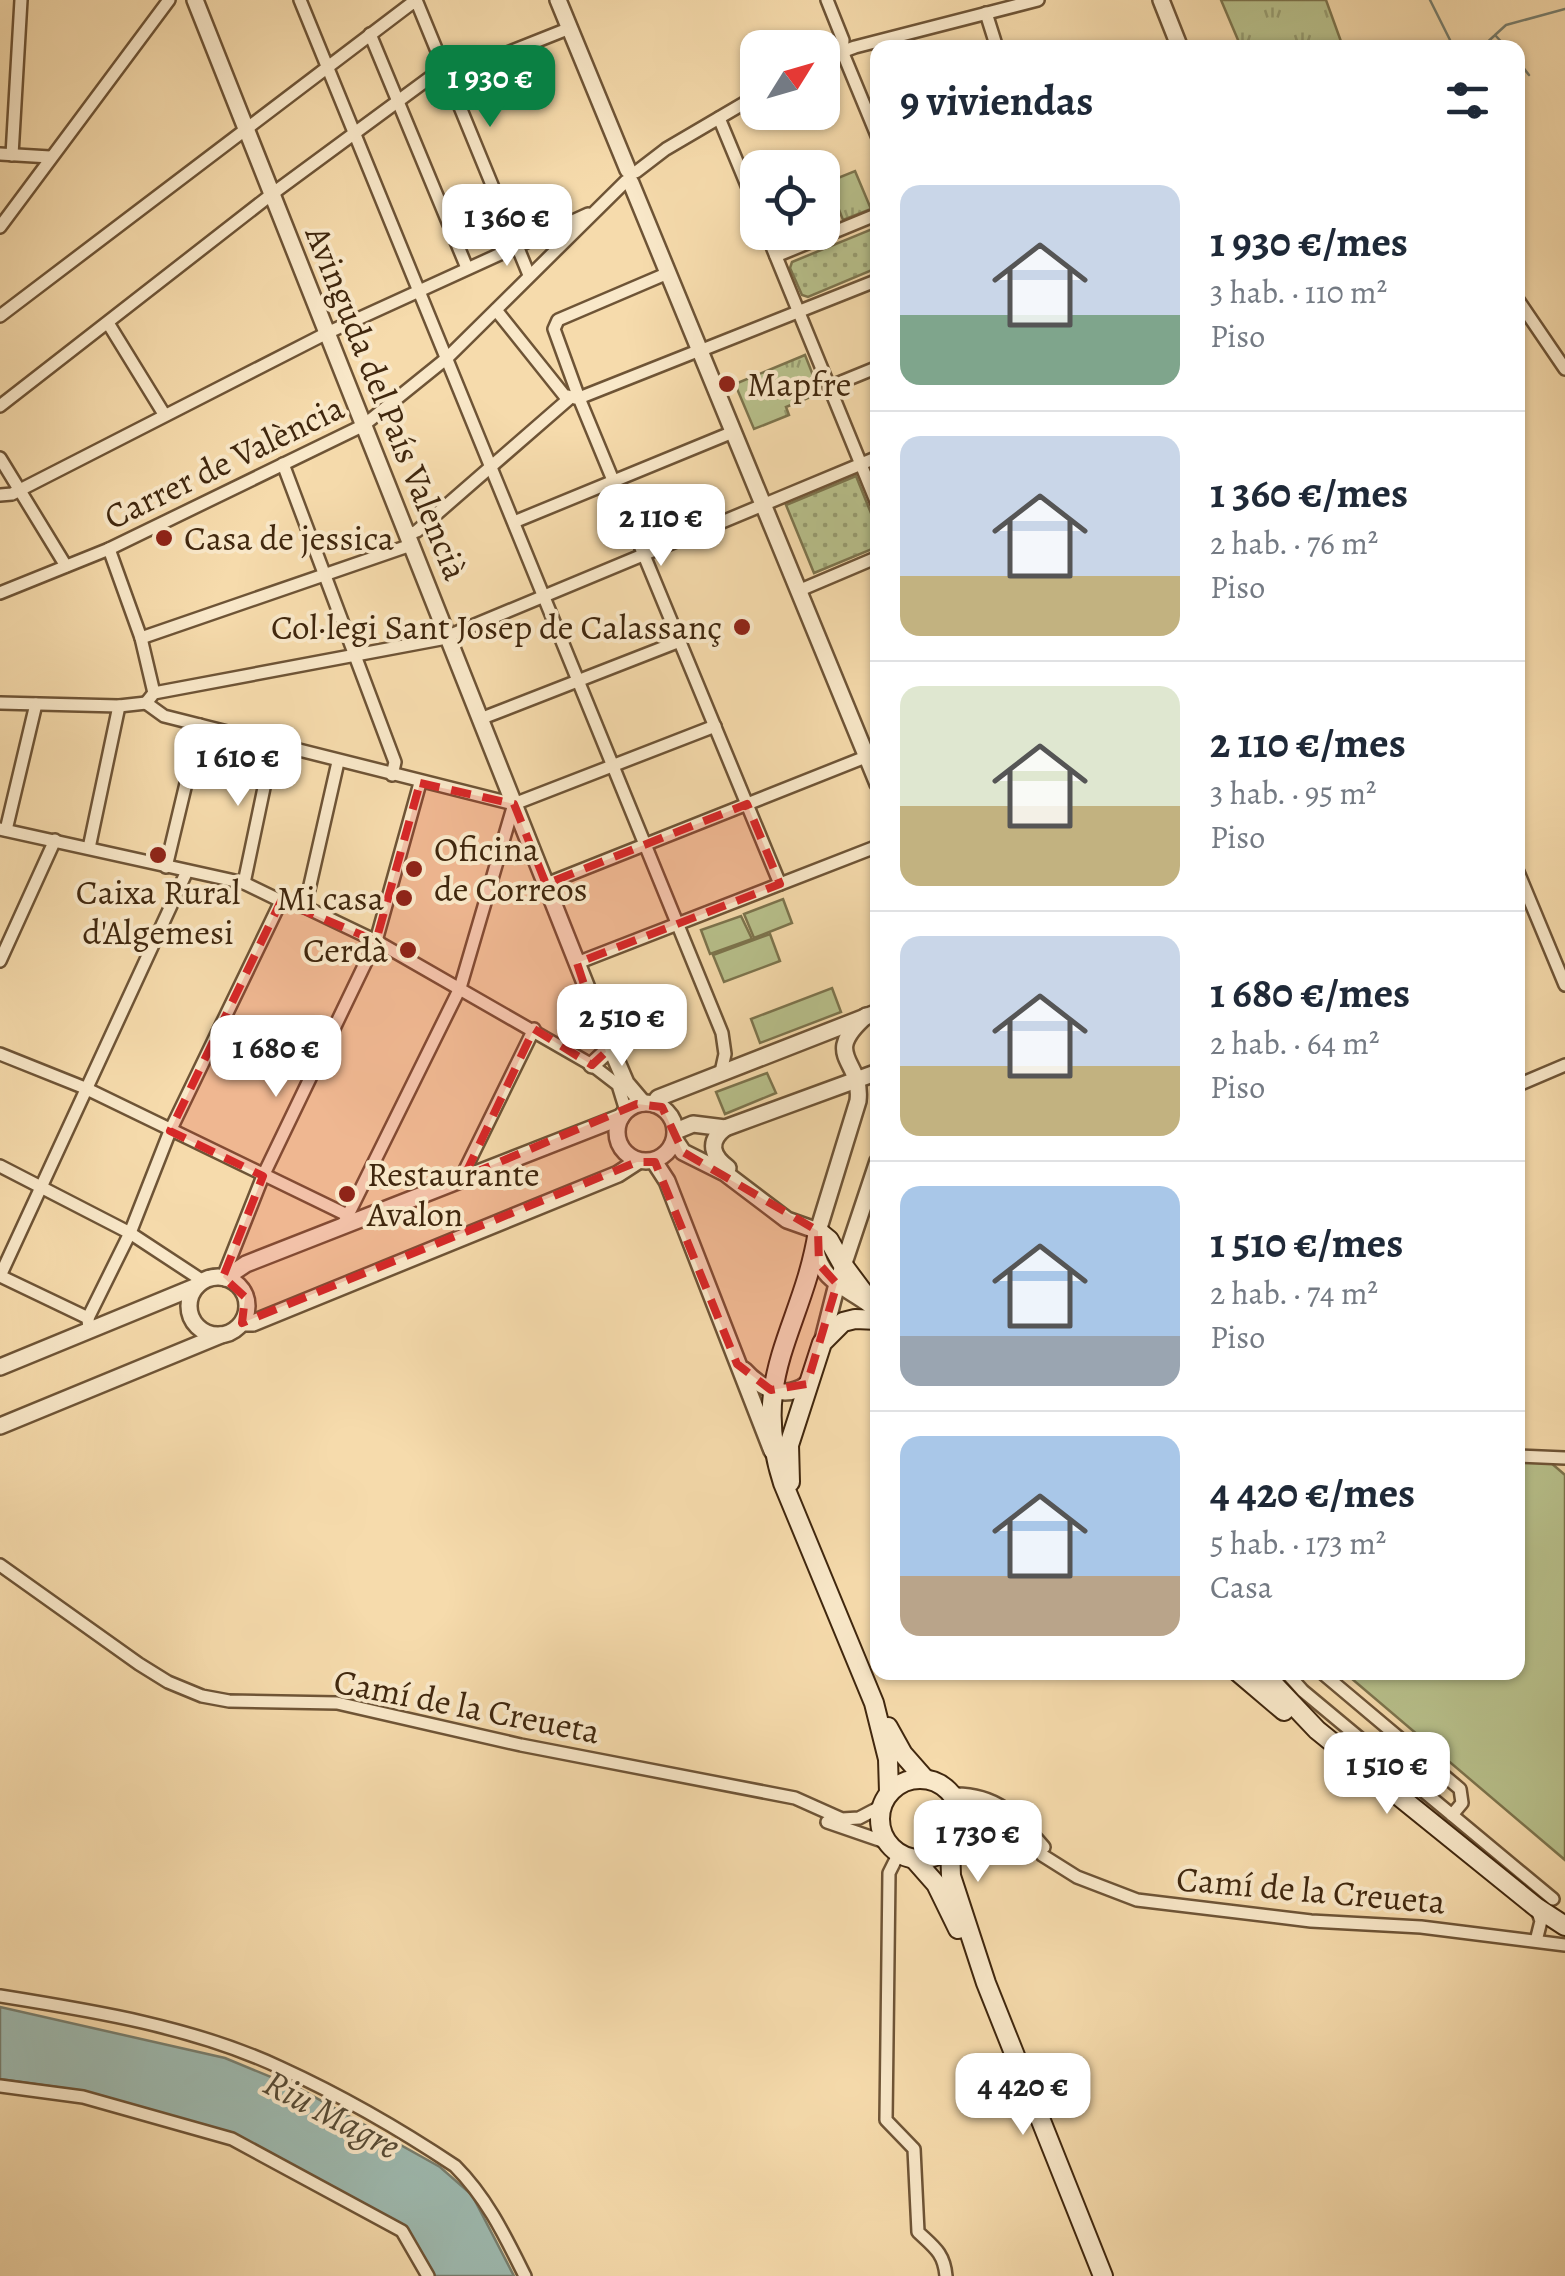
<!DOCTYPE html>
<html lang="es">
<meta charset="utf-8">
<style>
:root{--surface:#fff;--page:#f2f2f3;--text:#1f2937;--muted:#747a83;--line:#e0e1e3;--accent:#0b8043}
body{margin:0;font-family:Alegreya,serif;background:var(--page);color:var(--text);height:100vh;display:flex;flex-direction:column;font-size:38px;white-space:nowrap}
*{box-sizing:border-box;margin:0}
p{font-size:32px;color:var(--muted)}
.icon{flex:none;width:55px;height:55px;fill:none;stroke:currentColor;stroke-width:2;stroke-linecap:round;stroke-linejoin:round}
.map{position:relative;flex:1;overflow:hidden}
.sheet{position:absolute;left:870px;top:40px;width:655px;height:1640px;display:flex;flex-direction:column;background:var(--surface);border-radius:20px;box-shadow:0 2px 8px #0004}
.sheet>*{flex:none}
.needle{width:65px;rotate:53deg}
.controls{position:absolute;left:740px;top:30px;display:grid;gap:20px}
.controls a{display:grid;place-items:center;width:100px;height:100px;border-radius:20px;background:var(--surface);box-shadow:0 2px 8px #0004;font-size:50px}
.price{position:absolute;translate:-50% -85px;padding:0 22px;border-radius:20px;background:#fff;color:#222;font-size:32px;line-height:65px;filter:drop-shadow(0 2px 5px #0008)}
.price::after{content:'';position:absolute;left:50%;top:60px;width:30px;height:22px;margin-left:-15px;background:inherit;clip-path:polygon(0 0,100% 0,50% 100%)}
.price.active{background:var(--accent);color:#fff}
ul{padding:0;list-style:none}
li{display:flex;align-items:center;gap:30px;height:250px;padding:0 30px}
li+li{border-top:2px solid var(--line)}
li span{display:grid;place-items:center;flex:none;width:280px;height:200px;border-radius:20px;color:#555}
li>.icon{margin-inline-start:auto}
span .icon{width:120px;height:120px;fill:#fffc;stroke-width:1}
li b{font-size:42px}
h2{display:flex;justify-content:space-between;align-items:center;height:120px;padding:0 30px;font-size:42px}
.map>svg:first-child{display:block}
.grass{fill:url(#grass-tufts);stroke:#7c744d;stroke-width:2.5}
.park{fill:url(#park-dots);stroke:#7c744d;stroke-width:2.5}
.garden{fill:#b8c18c;stroke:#7c744d;stroke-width:2.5}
.water{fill:#9ebab0;stroke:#787f6f;stroke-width:2.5}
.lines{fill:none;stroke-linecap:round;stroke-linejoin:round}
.stream{stroke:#787f6f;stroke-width:2.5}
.minor-casing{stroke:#6e5436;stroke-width:16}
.tertiary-casing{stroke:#6e5436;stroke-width:20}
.secondary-casing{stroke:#40270e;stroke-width:22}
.minor{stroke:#f9e8c9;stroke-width:11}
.tertiary{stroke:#f9e8c9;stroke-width:15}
.secondary{stroke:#f9e8c9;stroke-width:18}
.marked{fill:#d62828;fill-opacity:0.2;stroke:#d62828;stroke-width:8;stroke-dasharray:20 12;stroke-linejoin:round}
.poi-dot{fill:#8f2418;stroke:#f9e8c9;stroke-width:4}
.labels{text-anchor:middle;stroke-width:8;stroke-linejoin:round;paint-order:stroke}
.poi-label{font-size:35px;fill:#40270e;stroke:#f9e8c9;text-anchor:start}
.street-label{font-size:35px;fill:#40270e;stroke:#f9e8c9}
.water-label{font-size:38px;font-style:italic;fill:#584c36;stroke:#f9e8c9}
</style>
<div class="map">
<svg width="1565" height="2276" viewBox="0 0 1565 2276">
<defs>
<pattern id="grass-tufts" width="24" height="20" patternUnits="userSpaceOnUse" patternTransform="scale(2.5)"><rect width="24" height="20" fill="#b8c18c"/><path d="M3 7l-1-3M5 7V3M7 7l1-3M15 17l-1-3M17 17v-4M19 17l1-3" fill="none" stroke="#979d71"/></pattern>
<pattern id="park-dots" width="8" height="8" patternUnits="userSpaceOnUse" patternTransform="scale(2.5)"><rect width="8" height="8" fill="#b8c18c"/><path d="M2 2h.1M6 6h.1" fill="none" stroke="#979d71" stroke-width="1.8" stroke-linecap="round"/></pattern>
</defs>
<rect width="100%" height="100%" fill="#f6dbac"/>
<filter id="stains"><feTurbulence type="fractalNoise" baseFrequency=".002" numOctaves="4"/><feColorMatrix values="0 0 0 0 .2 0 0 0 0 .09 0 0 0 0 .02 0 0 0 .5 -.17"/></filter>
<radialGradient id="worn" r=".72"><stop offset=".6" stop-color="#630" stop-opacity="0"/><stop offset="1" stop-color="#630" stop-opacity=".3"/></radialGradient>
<g class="grass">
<path d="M1221 0H1326L1343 47H1241Z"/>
<path d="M855 171 871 209 843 220 828 182Z"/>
<path d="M805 355 820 393 786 407 789 415 754 429 735 384Z"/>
</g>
<g class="park">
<path d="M877 227V268L808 297 802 295 790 268 792 262Z"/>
<path d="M856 476 877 528V547L814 573 786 505Z"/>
</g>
<g class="garden">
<path d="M783 899 792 923 754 938 744 914Z"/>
<path d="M741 916 752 939 710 954 701 930Z"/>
<path d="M770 934 780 961 724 982 713 955Z"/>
<path d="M832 988 841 1012 760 1043 751 1019Z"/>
<path d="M767 1073 776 1093 725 1114 716 1092Z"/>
<path d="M1518 1461 1550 1462 1565 1475V1860L1345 1673 1518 1672Z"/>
</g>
<path class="water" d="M0 2007 225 2058 300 2089 440 2167 472 2195 514 2276H429L401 2231 233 2133 77 2090 0 2079Z"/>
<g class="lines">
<g class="stream">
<path d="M1430 0 1454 48"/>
<path d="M1481 48 1494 36"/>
<path d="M1507 48 1495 35 1506 25 1565 9"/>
<path d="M1518 61 1529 75"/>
</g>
<defs>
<g id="minor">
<path d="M300 0 722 1033 725 1054 721 1072"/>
<path d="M827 0 843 40 842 51 878 138"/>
<path d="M986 13 997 48"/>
<path d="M370 34 467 268"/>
<path d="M822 59 855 47 1038 0"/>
<path d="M447 77 570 28"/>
<path d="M719 118 758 212"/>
<path d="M0 154 50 157"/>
<path d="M12 155 21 0"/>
<path d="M636 172 666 149 758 95"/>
<path d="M0 227 169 0"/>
<path d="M766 232 878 506"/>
<path d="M776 256 878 214"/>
<path d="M668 273 558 320 554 329 579 398 780 884"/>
<path d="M1518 300 1565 369"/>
<path d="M496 310 564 395 575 398"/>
<path d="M0 316 416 0 529 275"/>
<path d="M108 323 164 414"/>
<path d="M707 348 878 280"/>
<path d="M829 387 878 367"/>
<path d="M579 398 700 350"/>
<path d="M0 406 272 194 443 68"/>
<path d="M0 458 66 566"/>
<path d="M283 464 395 762 392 775"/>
<path d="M0 495 12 494 327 333 588 214"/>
<path d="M514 522 733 432"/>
<path d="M407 535 417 531 571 397"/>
<path d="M109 549 141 638 154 693"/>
<path d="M805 588 878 557"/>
<path d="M0 593 109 549 364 425 447 358 626 181"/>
<path d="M141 638 411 545"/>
<path d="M0 703 119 706 146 703"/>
<path d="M146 703 154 693 441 639 878 457"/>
<path d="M146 703 164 716 514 804"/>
<path d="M480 719 680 641"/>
<path d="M514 804 715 726"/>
<path d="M0 829 244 883 281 901 305 907 376 941 592 1065 618 1085 626 1111"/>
<path d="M6 830 36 704"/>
<path d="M89 848 119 706"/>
<path d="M166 867 200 725"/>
<path d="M1518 872 1565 985"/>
<path d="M244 883 273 745"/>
<path d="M546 884 878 752"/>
<path d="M305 907 338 762"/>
<path d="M0 961 55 840"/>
<path d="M577 963 878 846"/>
<path d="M0 1054 85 1088 347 1215"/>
<path d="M1518 1085 1565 1065"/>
<path d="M0 1166 130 1233 203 1281"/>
<path d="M461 1178 534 1029"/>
<path d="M343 1225 460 988 514 804"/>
<path d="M0 1276 187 871"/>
<path d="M0 1276 88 1318"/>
<path d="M223 1277 263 1176 376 941 420 783"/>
<path d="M89 1330 88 1318 130 1233 170 1131 281 901"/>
<path d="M1518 1456 1565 1458"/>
<path d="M0 1565 139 1664 168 1682 202 1696 229 1701 337 1703 521 1745 795 1798 842 1819 859 1818 882 1806"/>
<path d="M1286 1672 1303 1691 1553 1899"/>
<path d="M1321 1672 1460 1789 1462 1803 1452 1815"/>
<path d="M951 1794C996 1792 1017 1816 1044 1847"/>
<path d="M827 1822 888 1843"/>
<path d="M958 1828 988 1814 1005 1817 1042 1855 1077 1877 1137 1900 1311 1921 1421 1927 1565 1945"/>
<path d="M899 1853 889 1873 886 2120 914 2149 918 2232C934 2247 944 2253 946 2276"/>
<path d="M1536 1907 1541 1921 1537 1937"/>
<path d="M0 1996C94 2011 194 2027 281 2068 340 2095 401 2130 455 2166 487 2198 505 2236 525 2276"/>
<path d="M0 2086 83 2097 232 2139 402 2231 428 2276"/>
</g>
<g id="tertiary">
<path d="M195 0 608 1041 626 1083 643 1103"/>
<path d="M558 0 628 170"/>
<path d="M1161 0 1180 48"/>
<path d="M631 183 878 784"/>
<path d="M592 1065 606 1052 608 1041"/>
<circle cx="646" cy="1132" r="29"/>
<path d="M654 1104 658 1098 878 1012"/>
<path d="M725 1128C707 1142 712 1156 728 1168"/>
<path d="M676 1131 693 1124 725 1128 878 1072"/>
<path d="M675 1140 683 1152 725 1173 787 1220 818 1231 858 1101C863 1059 820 1057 866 1016"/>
<path d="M654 1161 667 1181 772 1451"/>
<path d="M816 1249C820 1281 847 1287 870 1305"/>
<circle cx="218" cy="1306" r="29"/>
<path d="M225 1278 246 1264 621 1117"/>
<path d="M242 1323H253L618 1174 638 1161"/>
<path d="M822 1343 837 1284 878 1161"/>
<path d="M0 1367 197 1286"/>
<path d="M744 1370C760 1388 785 1401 807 1384"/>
<path d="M0 1426 221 1335"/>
</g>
<g id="secondary">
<path d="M878 1312 843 1265 829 1240 818 1231C803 1328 748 1376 783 1483L874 1703 888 1759 889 1792"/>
<path d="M790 1482 789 1445 822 1343 843 1322 855 1319 878 1320"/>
<path d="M1238 1672 1284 1711"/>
<path d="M1262 1672 1317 1730 1536 1907 1565 1926"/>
<path d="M888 1727 903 1754 925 1779"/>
<circle cx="920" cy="1819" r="40"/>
<path d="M950 1845 951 1876 986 1983 1103 2276"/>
<path d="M914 1859 936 1884 958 1929"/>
</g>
</defs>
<use href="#minor" class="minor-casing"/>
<use href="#tertiary" class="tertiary-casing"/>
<use href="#secondary" class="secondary-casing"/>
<use href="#minor" class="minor"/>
<use href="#tertiary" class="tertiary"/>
<use href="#secondary" class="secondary"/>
</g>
<path class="marked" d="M420 783 514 804 546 884 747 804 780 884 577 963 606 1052 592 1065 534 1029 464 1177 637 1104 662 1107 683 1152 818 1231 819 1264 837 1284 807 1384 771 1390 737 1364 655 1162H637L242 1323 245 1297 223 1277 263 1176 170 1131 281 901 376 941Z"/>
<g class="poi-dot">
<circle cx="727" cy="384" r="10"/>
<circle cx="164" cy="538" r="10"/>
<circle cx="742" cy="627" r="10"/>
<circle cx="158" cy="855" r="10"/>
<circle cx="414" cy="869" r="10"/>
<circle cx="404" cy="898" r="10"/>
<circle cx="408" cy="950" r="10"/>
<circle cx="347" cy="1194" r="10"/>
</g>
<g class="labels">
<g class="poi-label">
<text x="747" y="396">Mapfre</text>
<text x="184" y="550">Casa de jessica</text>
<text x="722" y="639" text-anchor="end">Col·legi Sant Josep de Calassanç</text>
<text x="434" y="861">Oficina<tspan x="434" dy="40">de Correos</tspan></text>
<text x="158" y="904" text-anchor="middle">Caixa Rural<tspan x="158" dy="40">d'Algemesi</tspan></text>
<text x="384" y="910" text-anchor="end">Mi casa</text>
<text x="388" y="962" text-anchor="end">Cerdà</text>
<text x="367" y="1186">Restaurante<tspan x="367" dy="40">Avalon</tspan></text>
</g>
<g class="street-label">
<text transform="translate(387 403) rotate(68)" y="12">Avinguda del País Valencià</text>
<text transform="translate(224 462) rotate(-26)" y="12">Carrer de València</text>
<text transform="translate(467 1706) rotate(11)" y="12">Camí de la Creueta</text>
<text transform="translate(1311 1890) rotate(5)" y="12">Camí de la Creueta</text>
</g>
<g class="water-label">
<text transform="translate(332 2114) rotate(28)" y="13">Riu Magre</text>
</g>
</g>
<rect width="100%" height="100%" filter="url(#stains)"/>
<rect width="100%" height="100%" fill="url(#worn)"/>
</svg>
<div class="controls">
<a><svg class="needle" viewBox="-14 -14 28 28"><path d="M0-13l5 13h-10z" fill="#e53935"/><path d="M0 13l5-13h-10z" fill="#747a83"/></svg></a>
<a><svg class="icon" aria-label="locate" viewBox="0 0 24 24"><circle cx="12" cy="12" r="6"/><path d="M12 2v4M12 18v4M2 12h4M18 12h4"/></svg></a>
</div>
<b class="price active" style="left:490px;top:130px">1 930 €</b>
<b class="price" style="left:507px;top:269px">1 360 €</b>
<b class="price" style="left:661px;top:569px">2 110 €</b>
<b class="price" style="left:238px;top:809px">1 610 €</b>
<b class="price" style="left:622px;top:1069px">2 510 €</b>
<b class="price" style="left:276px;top:1100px">1 680 €</b>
<b class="price" style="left:1387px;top:1817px">1 510 €</b>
<b class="price" style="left:978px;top:1885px">1 730 €</b>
<b class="price" style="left:1023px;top:2138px">4 420 €</b>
<section class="sheet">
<h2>9 viviendas<svg class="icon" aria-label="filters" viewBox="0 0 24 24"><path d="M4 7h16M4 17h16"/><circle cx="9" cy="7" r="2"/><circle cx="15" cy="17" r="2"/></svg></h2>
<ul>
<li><span style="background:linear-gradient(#c9d6e8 65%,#7fa58c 0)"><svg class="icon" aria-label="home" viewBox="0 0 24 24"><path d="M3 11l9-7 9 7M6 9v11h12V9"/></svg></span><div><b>1 930 €/mes</b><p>3 hab. · 110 m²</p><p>Piso</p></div></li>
<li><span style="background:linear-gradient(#c9d6e8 70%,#c2b280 0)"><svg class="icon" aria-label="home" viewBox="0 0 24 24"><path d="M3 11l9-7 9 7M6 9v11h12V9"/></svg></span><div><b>1 360 €/mes</b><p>2 hab. · 76 m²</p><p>Piso</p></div></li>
<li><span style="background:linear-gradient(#dfe7d0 60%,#c2b280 0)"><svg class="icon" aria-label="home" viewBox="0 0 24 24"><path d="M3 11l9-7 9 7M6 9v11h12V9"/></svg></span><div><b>2 110 €/mes</b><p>3 hab. · 95 m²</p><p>Piso</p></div></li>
<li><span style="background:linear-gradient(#c9d6e8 65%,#c2b280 0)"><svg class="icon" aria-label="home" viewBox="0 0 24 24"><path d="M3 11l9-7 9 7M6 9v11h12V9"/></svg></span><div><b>1 680 €/mes</b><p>2 hab. · 64 m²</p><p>Piso</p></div></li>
<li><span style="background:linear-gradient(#a9c7e8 75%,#9aa5b1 0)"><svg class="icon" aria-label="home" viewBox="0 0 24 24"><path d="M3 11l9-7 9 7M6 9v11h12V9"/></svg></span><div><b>1 510 €/mes</b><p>2 hab. · 74 m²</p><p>Piso</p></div></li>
<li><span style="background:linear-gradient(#a9c7e8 70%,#b9a48a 0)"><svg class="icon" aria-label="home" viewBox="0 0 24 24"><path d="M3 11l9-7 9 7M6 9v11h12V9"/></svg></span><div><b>4 420 €/mes</b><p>5 hab. · 173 m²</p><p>Casa</p></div></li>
</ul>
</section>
</div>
